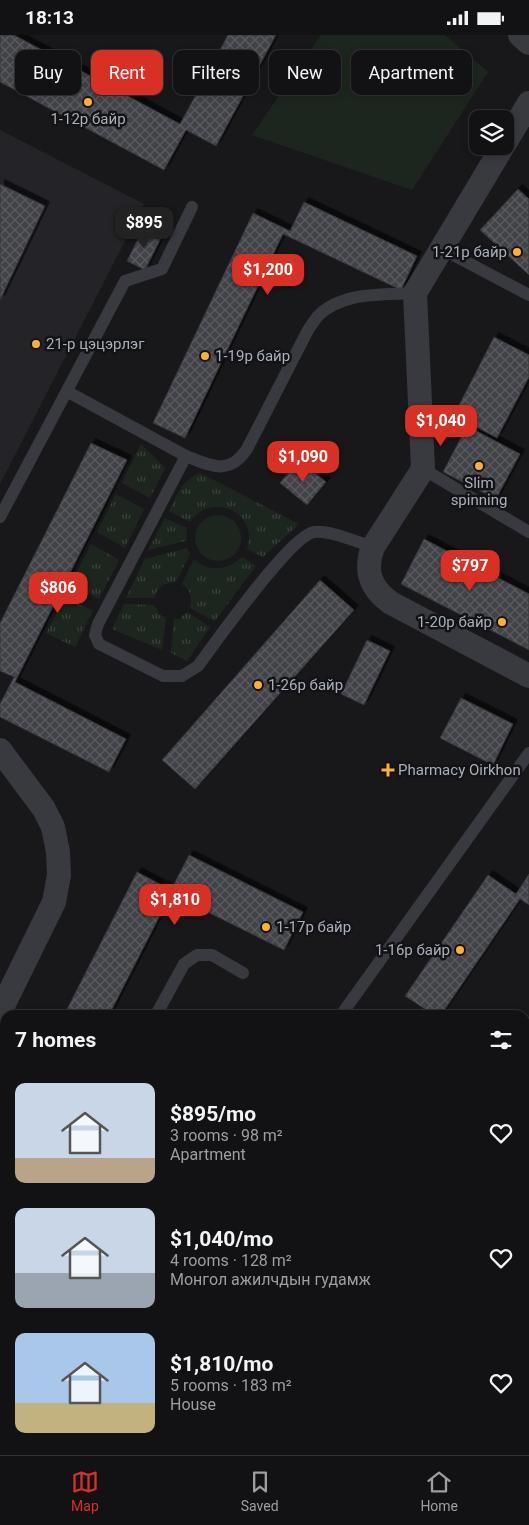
<!DOCTYPE html>
<meta charset="utf-8">
<style>
:root{--surface:#121214;--page:#1f2022;--text:#f1f3f6;--muted:#9c9ea0;--line:#313234;--accent:#d93025}
body{margin:0;font-family:Roboto,sans-serif;background:var(--page);color:var(--text);height:100vh;display:flex;flex-direction:column;font-size:19px;white-space:nowrap}
*{box-sizing:border-box;margin:0}
p{font-size:16px;color:var(--muted)}
.icon{flex:none;width:28px;height:28px;fill:none;stroke:currentColor;stroke-width:2;stroke-linecap:round;stroke-linejoin:round}
.map{position:relative;flex:1;overflow:hidden}
.drawer{position:absolute;left:0px;top:975px;width:530px;height:445px;display:flex;flex-direction:column;background:var(--surface);border-radius:15px 15px 0 0;box-shadow:0 2px 8px #0003,0 0 0 1px var(--line)}
.drawer>*{flex:none}
.top-card{position:absolute;left:15px;top:15px;width:500px;height:45px;display:flex;gap:10px}
.fabs{position:absolute;left:469px;top:75px;display:grid;gap:10px}
.fabs a{display:grid;place-items:center;width:45px;height:45px;border-radius:10px;background:var(--surface);box-shadow:0 2px 8px #0003,0 0 0 1px var(--line);font-size:25px}
.price{position:absolute;translate:-50% -42px;padding:0 11px;border-radius:10px;background:var(--accent);color:#fff;font-size:16px;line-height:32px;filter:drop-shadow(0 1px 2px #0008)}
.price::after{content:'';position:absolute;left:50%;top:30px;width:15px;height:11px;margin-left:-8px;background:inherit;clip-path:polygon(0 0,100% 0,50% 100%)}
.price.on{background:#222;color:#fff}
ul{padding:0;list-style:none}
li{display:flex;align-items:center;gap:15px;height:125px;padding:0 15px}
li span{display:grid;place-items:center;flex:none;width:140px;height:100px;border-radius:10px;color:#555}
li>.icon{margin-inline-start:auto}
span .icon{width:60px;height:60px;fill:#fffc;stroke-width:1}
li b{font-size:21px}
h2{display:flex;justify-content:space-between;align-items:center;height:60px;padding:0 15px;font-size:21px}
.pill{padding:0 18px;border-radius:10px;background:var(--surface);box-shadow:0 2px 8px #0003,0 0 0 1px var(--line);font-size:18px;line-height:45px}
.pill.on{background:var(--accent);color:#fff}
.status{display:flex;justify-content:space-between;align-items:center;height:35px;padding:0 25px;background:var(--surface);direction:ltr}
.status svg{height:14px;fill:currentColor}
.menu{display:flex;justify-content:space-around;align-items:center;height:70px;border-top:1px solid var(--line);background:var(--surface);font-size:14px;color:var(--muted)}
.menu a{display:grid;justify-items:center;gap:2px}
.menu .on{color:var(--accent)}
.map>svg:first-child{display:block}
.built{fill:#242428}
.grass{fill:url(#grass-tufts)}
.green{fill:#1d261e}
.building{fill:url(#building-cross-hatch);stroke:#323237;filter:url(#shadow)}
.lines{fill:none;stroke-linecap:round;stroke-linejoin:round}
.lane{stroke:#393a40;stroke-width:12}
.street{stroke:#393a40;stroke-width:24}
.secondary{stroke:#464950;stroke-width:28}
.poi-dot{fill:#ffb12b;stroke:#131316;stroke-width:2}
.labels{text-anchor:middle;stroke-width:5;stroke-linejoin:round;paint-order:stroke}
.poi-label{font-size:15px;fill:#a9afbb;stroke:#131316;text-anchor:start}
</style>
<div class="status"><b>18:13</b><svg viewBox="0 0 49 12"><path d="M0 12V9h3v3zM5 12V6h3v6zM10 12V3h3v9zM15 12V0h3v12zM26 1h20v11H26zM47 4h2v5h-2z"/></svg></div>
<div class="map">
<svg width="529" height="1420" viewBox="0 0 529 1420">
<defs>
<pattern id="grass-tufts" width="24" height="20" patternUnits="userSpaceOnUse" patternTransform="scale(1.25)"><rect width="24" height="20" fill="#1d261e"/><path d="M3 7l-1-3M5 7V3M7 7l1-3M15 17l-1-3M17 17v-4M19 17l1-3" fill="none" stroke="#3b433d"/></pattern>
<pattern id="building-cross-hatch" width="8" height="8" patternUnits="userSpaceOnUse" patternTransform="scale(1.25)"><rect width="8" height="8" fill="#424348"/><path d="M0 0l8 8M0 8l8-8" fill="none" stroke="#5a5c60"/></pattern>
<filter id="shadow"><feDropShadow dx="4.5" dy="-4.5" stdDeviation="0" flood-color="#0009"/></filter>
</defs>
<rect width="100%" height="100%" fill="#18181b"/>
<path class="built" d="M0 95 144 169 0 449Z"/>
<g class="grass">
<path d="M141 409 165 433 150 463 122 448Z"/>
<path d="M200 438 299 489 263 522 247 514C260 478 211 455 190 487L169 476C177 460 182 445 200 438Z"/>
<path d="M116 459 144 474 125 513 97 497Z"/>
<path d="M165 483 187 493 186 506 148 515Z"/>
<path d="M91 509 119 525 99 564 71 549Z"/>
<path d="M187 513 190 519 176 547C164 547 158 552 154 563H126L145 524Z"/>
<path d="M242 522 256 531 215 586 190 573C193 562 190 555 182 549L194 524C209 539 228 535 242 522Z"/>
<path d="M65 562 93 576 75 612 46 598Z"/>
<path d="M124 569 154 570 160 580 166 583 162 615 112 594Z"/>
<path d="M187 577 210 592 187 626 171 618 174 584H179Z"/>
</g>
<g class="green">
<path d="M321 0H445L488 37 412 155 252 100Z"/>
<circle cx="218" cy="503" r="23"/>
</g>
<g class="building">
<path d="M0 0H14L180 89 228 0H276L216 111 186 95 164 135 0 47Z"/>
<path d="M0 149 45 171 0 265Z"/>
<path d="M518 154 529 164V240L480 195Z"/>
<path d="M304 167 417 221 401 255 283 199 185 403 153 388 253 178 290 196Z"/>
<path d="M144 192 162 201 145 235 127 226Z"/>
<path d="M494 302 529 320V342L497 403 454 380Z"/>
<path d="M467 391 520 419 496 464 443 437Z"/>
<path d="M91 408 127 425 15 647 126 704 109 737 0 682V669L14 642 0 636V588Z"/>
<path d="M299 425 326 447 307 470 280 448Z"/>
<path d="M424 504 529 559V615L401 549Z"/>
<path d="M320 545 354 575 195 754 162 725Z"/>
<path d="M367 605 390 616 364 670 341 659Z"/>
<path d="M461 663 513 689 493 730 440 703Z"/>
<path d="M189 820 303 877 284 915 171 859 109 980H64L137 837 171 855Z"/>
<path d="M529 839V870L520 864 441 980H430L431 978 405 961 488 840 516 859Z"/>
<path d="M0 1217 5 1219V1282L0 1279Z"/>
<path d="M527 1229 529 1230V1315L525 1320V1232Z"/>
<path d="M525 1390 529 1393V1420H487L480 1415H525Z"/>
<path d="M398 1415H462L459 1420H399L396 1418Z"/>
</g>
<g class="lines">
<g class="lane">
<path d="M442 214 529 260"/>
<path d="M68 357 186 421"/>
<path d="M423 434 529 497"/>
<path d="M0 482 125 246 162 234 192 172"/>
<path d="M373 512C357 507 330 495 314 497 290 501 216 607 198 631L182 641H163L99 609 95 600 98 589 186 421C211 431 229 441 247 414L308 295C311 291 314 286 317 282 341 256 384 260 415 258"/>
<path d="M156 980 184 929 197 920H212L243 938"/>
<path d="M341 980 529 718"/>
<path d="M0 1055 5 1057"/>
<path d="M525 1161 529 1164"/>
</g>
<g class="street">
<path d="M520 0 529 8"/>
<path d="M505 108 529 68"/>
<path d="M503 111 415 258 423 434 373 512C364 536 370 553 391 568L529 641"/>
<path d="M0 715 44 774 53 792 58 817 59 840 54 867 0 977"/>
<path d="M0 1391 5 1394"/>
<path d="M45 1415 55 1420"/>
</g>
<g class="secondary">
<path d="M525 1087 529 1081"/>
<path d="M301 1420 305 1415"/>
</g>
</g>
<g class="poi-dot">
<circle cx="88" cy="67" r="5"/>
<circle cx="517" cy="217" r="5"/>
<circle cx="36" cy="309" r="5"/>
<circle cx="205" cy="321" r="5"/>
<circle cx="479" cy="431" r="5"/>
<circle cx="502" cy="587" r="5"/>
<circle cx="258" cy="650" r="5"/>
<path d="M385.5 727.5h5v5h5v5h-5v5h-5v-5h-5v-5h5z"/>
<circle cx="266" cy="892" r="5"/>
<circle cx="460" cy="915" r="5"/>
</g>
<g class="labels">
<g class="poi-label">
<text x="88" y="89" text-anchor="middle">1-12р байр</text>
<text x="507" y="222" text-anchor="end">1-21р байр</text>
<text x="46" y="314">21-р цэцэрлэг</text>
<text x="215" y="326">1-19р байр</text>
<text x="479" y="453" text-anchor="middle">Slim<tspan x="479" dy="17">spinning</tspan></text>
<text x="492" y="592" text-anchor="end">1-20р байр</text>
<text x="268" y="655">1-26р байр</text>
<text x="398" y="740">Pharmacy Oirkhon</text>
<text x="276" y="897">1-17р байр</text>
<text x="450" y="920" text-anchor="end">1-16р байр</text>
</g>
</g>
</svg>
<div class="fabs">
<a><svg class="icon" aria-label="layers" viewBox="0 0 24 24"><path d="M12 4l9 5-9 5-9-5zM3 14l9 5 9-5"/></svg></a>
</div>
<b class="price on" style="left:144px;top:214px">$895</b>
<b class="price" style="left:268px;top:261px">$1,200</b>
<b class="price" style="left:441px;top:412px">$1,040</b>
<b class="price" style="left:303px;top:448px">$1,090</b>
<b class="price" style="left:470px;top:557px">$797</b>
<b class="price" style="left:58px;top:579px">$806</b>
<b class="price" style="left:175px;top:891px">$1,810</b>
<div class="top-card">
<a class="pill">Buy</a>
<a class="pill on">Rent</a>
<a class="pill">Filters</a>
<a class="pill">New</a>
<a class="pill">Apartment</a>
</div>
<section class="drawer">
<h2>7 homes<svg class="icon" aria-label="filters" viewBox="0 0 24 24"><path d="M4 7h16M4 17h16"/><circle cx="9" cy="7" r="2"/><circle cx="15" cy="17" r="2"/></svg></h2>
<ul>
<li><span style="background:linear-gradient(#c9d6e8 75%,#b9a48a 0)"><svg class="icon" aria-label="home" viewBox="0 0 24 24"><path d="M3 11l9-7 9 7M6 9v11h12V9"/></svg></span><div><b>$895/mo</b><p>3 rooms · 98 m²</p><p>Apartment</p></div><svg class="icon" aria-label="heart" viewBox="0 0 24 24"><path d="M12 20l-8-8c-3-5 5-10 8-4 3-6 11-1 8 4z"/></svg></li>
<li><span style="background:linear-gradient(#c9d6e8 65%,#9aa5b1 0)"><svg class="icon" aria-label="home" viewBox="0 0 24 24"><path d="M3 11l9-7 9 7M6 9v11h12V9"/></svg></span><div><b>$1,040/mo</b><p>4 rooms · 128 m²</p><p>Монгол ажилчдын гудамж</p></div><svg class="icon" aria-label="heart" viewBox="0 0 24 24"><path d="M12 20l-8-8c-3-5 5-10 8-4 3-6 11-1 8 4z"/></svg></li>
<li><span style="background:linear-gradient(#a9c7e8 70%,#c2b280 0)"><svg class="icon" aria-label="home" viewBox="0 0 24 24"><path d="M3 11l9-7 9 7M6 9v11h12V9"/></svg></span><div><b>$1,810/mo</b><p>5 rooms · 183 m²</p><p>House</p></div><svg class="icon" aria-label="heart" viewBox="0 0 24 24"><path d="M12 20l-8-8c-3-5 5-10 8-4 3-6 11-1 8 4z"/></svg></li>
</ul>
</section>
</div>
<nav class="menu">
<a class="on"><svg class="icon" aria-label="map" viewBox="0 0 24 24"><path d="M3 6l6-2 6 2 6-2v14l-6 2-6-2-6 2zM9 4v14M15 6v14"/></svg>Map</a>
<a><svg class="icon" aria-label="saved" viewBox="0 0 24 24"><path d="M7 4h10v16l-5-4-5 4z"/></svg>Saved</a>
<a><svg class="icon" aria-label="home" viewBox="0 0 24 24"><path d="M3 11l9-7 9 7M6 9v11h12V9"/></svg>Home</a>
</nav>
